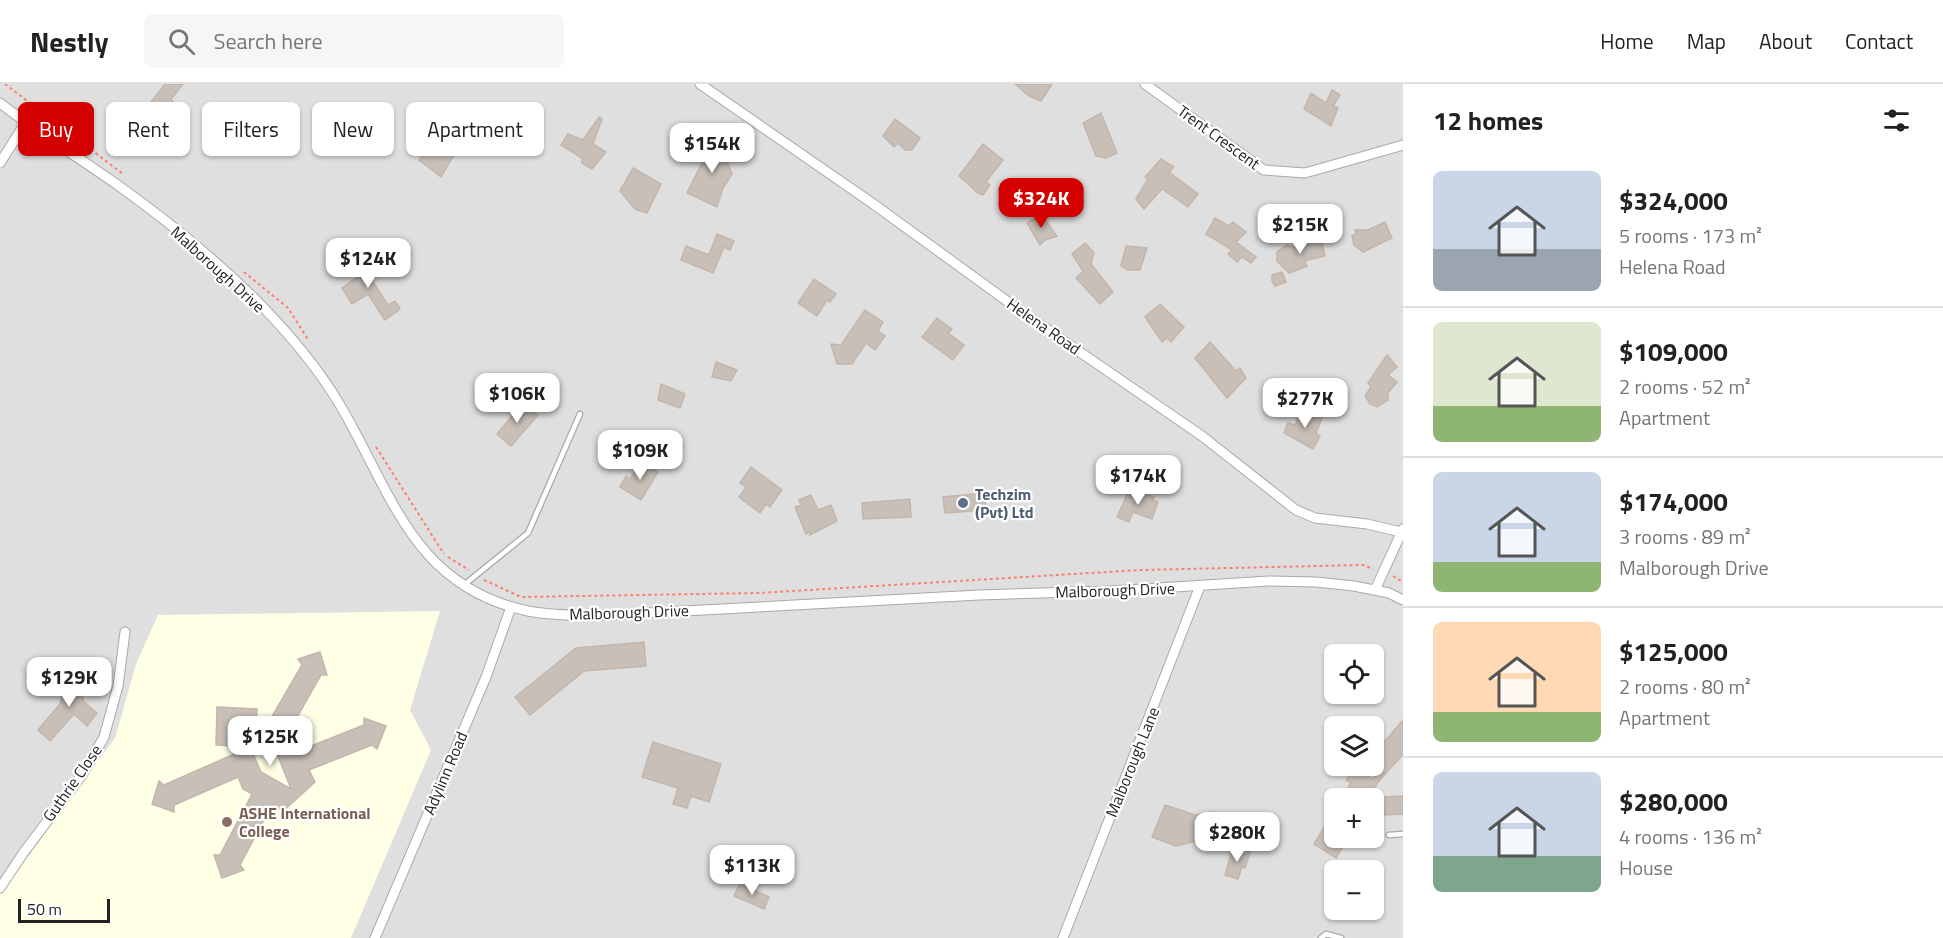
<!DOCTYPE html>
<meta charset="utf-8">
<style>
:root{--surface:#fff;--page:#f6f6f6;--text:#222;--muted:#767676;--line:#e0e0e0;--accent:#d40000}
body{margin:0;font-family:"Titillium Web",sans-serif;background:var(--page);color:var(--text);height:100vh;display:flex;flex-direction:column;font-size:22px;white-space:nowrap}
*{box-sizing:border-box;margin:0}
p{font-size:20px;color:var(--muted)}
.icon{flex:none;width:33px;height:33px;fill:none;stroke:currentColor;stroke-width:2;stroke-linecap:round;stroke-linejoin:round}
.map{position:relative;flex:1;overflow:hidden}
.panel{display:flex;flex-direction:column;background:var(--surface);width:540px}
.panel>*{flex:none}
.banner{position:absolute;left:18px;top:18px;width:570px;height:54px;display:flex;gap:12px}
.controls{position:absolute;left:1324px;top:560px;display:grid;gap:12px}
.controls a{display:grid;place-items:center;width:60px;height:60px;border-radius:9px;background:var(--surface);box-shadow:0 2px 4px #0004;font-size:30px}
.scale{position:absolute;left:18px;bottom:15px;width:92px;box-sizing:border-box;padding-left:6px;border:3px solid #222;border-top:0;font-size:16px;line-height:21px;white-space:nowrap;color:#222;-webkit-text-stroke:4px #fff;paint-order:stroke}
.price{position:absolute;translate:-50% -51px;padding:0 14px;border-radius:12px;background:#fff;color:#222;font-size:20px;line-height:39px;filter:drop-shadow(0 2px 3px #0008)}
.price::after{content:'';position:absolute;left:50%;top:36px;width:18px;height:14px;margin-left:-9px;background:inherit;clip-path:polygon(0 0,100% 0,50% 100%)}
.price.active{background:var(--accent);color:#fff}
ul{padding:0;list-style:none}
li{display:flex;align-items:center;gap:18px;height:150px;padding:0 30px}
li+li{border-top:2px solid var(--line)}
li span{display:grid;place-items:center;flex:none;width:168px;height:120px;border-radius:9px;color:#555}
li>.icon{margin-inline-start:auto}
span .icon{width:72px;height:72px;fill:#fffc;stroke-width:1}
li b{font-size:26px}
h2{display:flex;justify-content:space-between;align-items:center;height:72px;padding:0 30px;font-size:26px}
.tag{padding:0 21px;border-radius:9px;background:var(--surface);box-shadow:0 2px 4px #0004;font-size:21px;line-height:54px}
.tag.active{background:var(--accent);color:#fff}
header{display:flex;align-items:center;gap:36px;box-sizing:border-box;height:84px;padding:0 30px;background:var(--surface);border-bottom:2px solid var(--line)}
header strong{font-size:28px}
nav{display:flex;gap:33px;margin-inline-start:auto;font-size:21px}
.search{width:420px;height:54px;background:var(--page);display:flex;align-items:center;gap:15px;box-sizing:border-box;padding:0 21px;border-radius:9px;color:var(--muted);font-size:22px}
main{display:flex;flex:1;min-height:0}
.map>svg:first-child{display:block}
.residential{fill:#e0dfdf;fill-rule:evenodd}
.education{fill:#ffffe5}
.building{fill:#c7bfb8;stroke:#c4b6ab;stroke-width:1.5}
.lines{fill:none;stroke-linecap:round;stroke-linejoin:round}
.lane-casing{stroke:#a9a9a9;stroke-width:7}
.street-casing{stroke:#a9a9a9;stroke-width:11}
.path{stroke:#fa8072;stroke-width:2;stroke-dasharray:3 3;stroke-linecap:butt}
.lane{stroke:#fff;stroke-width:4.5}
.street{stroke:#fff;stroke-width:9}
.service-dot{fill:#5c6f8a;stroke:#fff;stroke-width:2}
.education-dot{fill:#8d6e63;stroke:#fff;stroke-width:2}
.labels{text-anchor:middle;stroke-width:4.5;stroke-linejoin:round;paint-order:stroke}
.street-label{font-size:16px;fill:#222;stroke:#fff}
.service-label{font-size:16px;font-weight:bold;fill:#4e5e75;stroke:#fff;text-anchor:start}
.education-label{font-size:16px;font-weight:bold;fill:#785e54;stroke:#fff;text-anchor:start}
</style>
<header>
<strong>Nestly</strong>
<div class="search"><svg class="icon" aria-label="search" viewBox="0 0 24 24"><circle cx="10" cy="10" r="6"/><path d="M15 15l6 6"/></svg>Search here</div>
<nav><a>Home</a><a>Map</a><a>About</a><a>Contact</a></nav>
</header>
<main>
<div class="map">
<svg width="1403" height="854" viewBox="0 0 1403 854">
<rect width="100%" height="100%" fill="#f2efe9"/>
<path class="residential" d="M0 0H1403V854H0ZM1335 570H1374V609H1335ZM1335 642H1374V681H1335ZM1335 714H1374V753H1335ZM1335 786H1374V825H1335Z"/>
<path class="education" d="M440 527 410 626 431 666 351 854H0V811L115 654 136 580 158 531Z"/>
<g class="building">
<path d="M165 0H183L171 15 184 34 173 47 162 38 165 31 151 18Z"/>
<path d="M1015 0H1052L1041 17 1029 12Z"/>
<path d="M1332 6 1340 11 1333 22 1338 24 1331 42 1304 25 1311 9 1326 19Z"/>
<path d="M1101 29 1117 69 1106 74 1096 72 1083 39Z"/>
<path d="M599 33 602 35 593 60 606 68 592 85 582 79V74L561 61 568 50 583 56Z"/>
<path d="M895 35 920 54 912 66H905L898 59 894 63 883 52Z"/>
<path d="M441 45 461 59 441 93 419 76Z"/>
<path d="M715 53 729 58 726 75 732 90 723 104 717 123 687 109Z"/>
<path d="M983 60 1003 76 986 98 990 101 983 111 978 109 959 92Z"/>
<path d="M1161 75 1174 83 1169 88 1198 110 1188 123 1162 105 1144 125 1136 115 1148 95 1145 93Z"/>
<path d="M633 84 661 100 647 129 635 125 620 107Z"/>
<path d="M1041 130 1057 152 1045 156 1040 161 1027 139Z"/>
<path d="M1215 134 1229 142 1233 138 1246 148 1236 158 1256 173 1251 179 1242 173 1237 178 1228 170 1232 166 1206 150Z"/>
<path d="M1385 138 1392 154 1363 168 1354 161 1352 152 1356 150 1355 146H1368Z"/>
<path d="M717 150 734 157 730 166 724 163 713 189 681 176 686 162 709 171Z"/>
<path d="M1321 155 1325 172 1304 177 1307 182 1289 189 1277 177V168L1287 161 1292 163Z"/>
<path d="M1085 159 1094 169 1091 180 1113 208 1100 220 1076 194 1083 187 1072 170Z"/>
<path d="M1126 162 1147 164 1140 186H1128L1121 182Z"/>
<path d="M363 171 373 187 369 192 388 221 395 217 400 225 385 236 368 210 352 220 342 204 360 191 352 179Z"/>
<path d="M1282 188 1286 198 1275 202 1272 197V191Z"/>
<path d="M814 195 836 210 830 218 827 216 817 232 798 219Z"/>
<path d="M1160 220 1184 243 1171 258 1167 254 1162 258 1145 233Z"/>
<path d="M865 226 883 238 878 247 885 252 875 266 866 259 852 280H837L831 260 841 261Z"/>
<path d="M937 234 952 245 948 249 964 261 953 276 922 253Z"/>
<path d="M1210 258 1236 287 1240 284 1246 294 1227 314 1195 274Z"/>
<path d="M1387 271 1397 283 1388 291 1397 298 1388 309V316L1377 323 1370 320 1365 312 1371 303 1368 299Z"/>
<path d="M716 278 737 286 731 297 712 293Z"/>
<path d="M661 300 685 310 680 324 658 316Z"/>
<path d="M523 319 538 331 511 362 497 350Z"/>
<path d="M1301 327 1323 332 1316 349 1320 352 1313 365 1284 349 1288 339 1295 341Z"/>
<path d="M641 377 658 388 641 416 620 403 626 392 630 395Z"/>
<path d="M751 383 782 406 770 423 766 420 760 429 739 413 746 403 740 399Z"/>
<path d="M1141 407 1154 413 1152 416 1158 418 1152 435 1133 428 1129 438 1117 433 1128 408 1139 413Z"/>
<path d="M985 409 986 426 945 429 943 413Z"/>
<path d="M811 411 818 426 831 421 837 437 810 451V448L806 450 795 423 801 421 799 416Z"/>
<path d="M910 415 911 433 863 435 862 419Z"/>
<path d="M644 558 646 582 584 587 530 631 515 613 576 564Z"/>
<path d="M320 568 327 591H321L287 651 297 657 301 666 364 641V634L386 642 377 665 372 661 309 686 315 698 283 727 272 721 240 781 244 786 222 794 214 771H220L252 710 243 705 238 693 174 721V728L152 720 159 697 164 701 250 663 261 688 291 705 278 672 257 658 302 581 298 575Z"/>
<path d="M81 590 83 617 97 629 87 642 74 630 50 657 38 646 60 620 68 591Z"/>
<path d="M217 623 257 625 255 657 245 651 250 663 216 661Z"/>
<path d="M1403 636V670L1378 698 1371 711 1369 710 1366 714H1342L1351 699 1346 696 1354 684 1374 696V670Z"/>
<path d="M653 658 721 680 709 718 691 712 687 724 673 720 678 704 642 693Z"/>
<path d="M1403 712V730L1384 731 1383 713Z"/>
<path d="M1165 721 1195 731 1214 728 1220 751 1176 762 1152 753Z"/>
<path d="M1335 725V753H1343L1338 762 1342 764 1336 774 1314 760Z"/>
<path d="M1233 763 1250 768 1245 784 1242 783 1238 795 1225 791Z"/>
<path d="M740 800 769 813 764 825 734 812Z"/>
</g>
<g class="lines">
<defs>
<g id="lane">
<path d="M464 501 528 449 580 330"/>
<path d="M1389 751 1403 750"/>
<path d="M1321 854 1326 850 1341 854"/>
</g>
<g id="street">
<path d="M700 0 872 119 1029 233 1202 352 1296 426 1315 434 1367 440 1401 448"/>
<path d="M1145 0 1264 86 1305 89 1403 61"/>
<path d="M0 19C38 48 79 74 119 102 165 135 211 172 252 212 284 244 317 282 340 321 392 409 413 503 528 527 548 531 570 531 591 532L979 511 1110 507 1269 497 1316 498 1354 502 1389 509 1403 516"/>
<path d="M0 79 26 38"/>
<path d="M1375 506 1403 445"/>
<path d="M0 804 24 768 82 691 104 653 118 602 125 548"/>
<path d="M375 854 486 593 511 523"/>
<path d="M1063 854 1200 502"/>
</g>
</defs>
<use href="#lane" class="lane-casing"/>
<use href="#street" class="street-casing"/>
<g class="path">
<path d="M5 0 123 90"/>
<path d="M244 188 288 224 309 257"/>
<path d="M376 363 444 470"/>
<path d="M448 473 469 486"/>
<path d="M1393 492 1403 498"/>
<path d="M484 496 521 513 759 509 1140 486 1363 481 1373 485"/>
</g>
<use href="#lane" class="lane"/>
<use href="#street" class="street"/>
</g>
<circle class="service-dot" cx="963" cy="419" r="6"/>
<circle class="education-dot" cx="227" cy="738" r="6"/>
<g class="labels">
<g class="street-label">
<text transform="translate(1219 53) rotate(36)" y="6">Trent Crescent</text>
<text transform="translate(218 185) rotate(42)" y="6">Malborough Drive</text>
<text transform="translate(1044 242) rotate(35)" y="6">Helena Road</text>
<text transform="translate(1115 506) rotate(-2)" y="6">Malborough Drive</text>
<text transform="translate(629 528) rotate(-2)" y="6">Malborough Drive</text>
<text transform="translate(1132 678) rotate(-68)" y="6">Malborough Lane</text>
<text transform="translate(445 689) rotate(-67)" y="6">Adylinn Road</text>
<text transform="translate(72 699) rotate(-55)" y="6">Guthrie Close</text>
</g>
<g class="service-label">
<text x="975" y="416">Techzim<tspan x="975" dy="18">(Pvt) Ltd</tspan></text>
</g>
<g class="education-label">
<text x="239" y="735">ASHE International<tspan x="239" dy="18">College</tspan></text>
</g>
</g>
</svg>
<div class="controls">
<a><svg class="icon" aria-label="locate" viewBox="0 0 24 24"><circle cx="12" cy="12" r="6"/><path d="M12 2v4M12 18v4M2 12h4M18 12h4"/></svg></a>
<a><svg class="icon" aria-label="layers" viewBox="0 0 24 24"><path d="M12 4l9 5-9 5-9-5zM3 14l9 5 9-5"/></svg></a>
<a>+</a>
<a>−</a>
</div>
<div class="scale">50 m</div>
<b class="price" style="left:712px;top:90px">$154K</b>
<b class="price active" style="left:1041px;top:145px">$324K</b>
<b class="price" style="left:1300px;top:171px">$215K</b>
<b class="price" style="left:368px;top:205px">$124K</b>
<b class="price" style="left:517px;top:340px">$106K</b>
<b class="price" style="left:1305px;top:345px">$277K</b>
<b class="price" style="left:640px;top:397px">$109K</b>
<b class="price" style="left:1138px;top:422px">$174K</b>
<b class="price" style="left:69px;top:624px">$129K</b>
<b class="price" style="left:270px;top:683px">$125K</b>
<b class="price" style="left:1237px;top:779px">$280K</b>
<b class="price" style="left:752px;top:812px">$113K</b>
<div class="banner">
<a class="tag active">Buy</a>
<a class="tag">Rent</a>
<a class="tag">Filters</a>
<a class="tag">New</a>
<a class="tag">Apartment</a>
</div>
</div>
<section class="panel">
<h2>12 homes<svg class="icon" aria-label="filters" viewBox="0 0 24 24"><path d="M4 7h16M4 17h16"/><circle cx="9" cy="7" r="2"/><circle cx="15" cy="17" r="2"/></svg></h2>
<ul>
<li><span style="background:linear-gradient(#c9d6e8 65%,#9aa5b1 0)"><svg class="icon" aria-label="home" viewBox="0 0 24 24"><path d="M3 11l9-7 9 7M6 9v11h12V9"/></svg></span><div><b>$324,000</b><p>5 rooms · 173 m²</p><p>Helena Road</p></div></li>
<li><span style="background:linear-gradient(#dfe7d0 70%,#8fb573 0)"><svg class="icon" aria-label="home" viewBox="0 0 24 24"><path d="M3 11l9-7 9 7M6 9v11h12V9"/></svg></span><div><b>$109,000</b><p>2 rooms · 52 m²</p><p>Apartment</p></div></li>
<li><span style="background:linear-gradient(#c9d6e8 75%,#8fb573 0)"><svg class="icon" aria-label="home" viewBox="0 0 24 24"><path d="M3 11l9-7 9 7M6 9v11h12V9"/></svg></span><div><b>$174,000</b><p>3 rooms · 89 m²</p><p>Malborough Drive</p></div></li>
<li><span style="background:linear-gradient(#ffd9b3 75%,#8fb573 0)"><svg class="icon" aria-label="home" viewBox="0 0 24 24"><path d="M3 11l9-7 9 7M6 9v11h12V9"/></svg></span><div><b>$125,000</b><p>2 rooms · 80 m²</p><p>Apartment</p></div></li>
<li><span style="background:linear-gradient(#c9d6e8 70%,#7fa58c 0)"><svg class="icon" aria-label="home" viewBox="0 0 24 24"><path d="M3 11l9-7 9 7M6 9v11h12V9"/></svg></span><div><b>$280,000</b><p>4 rooms · 136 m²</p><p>House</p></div></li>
</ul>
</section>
</main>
